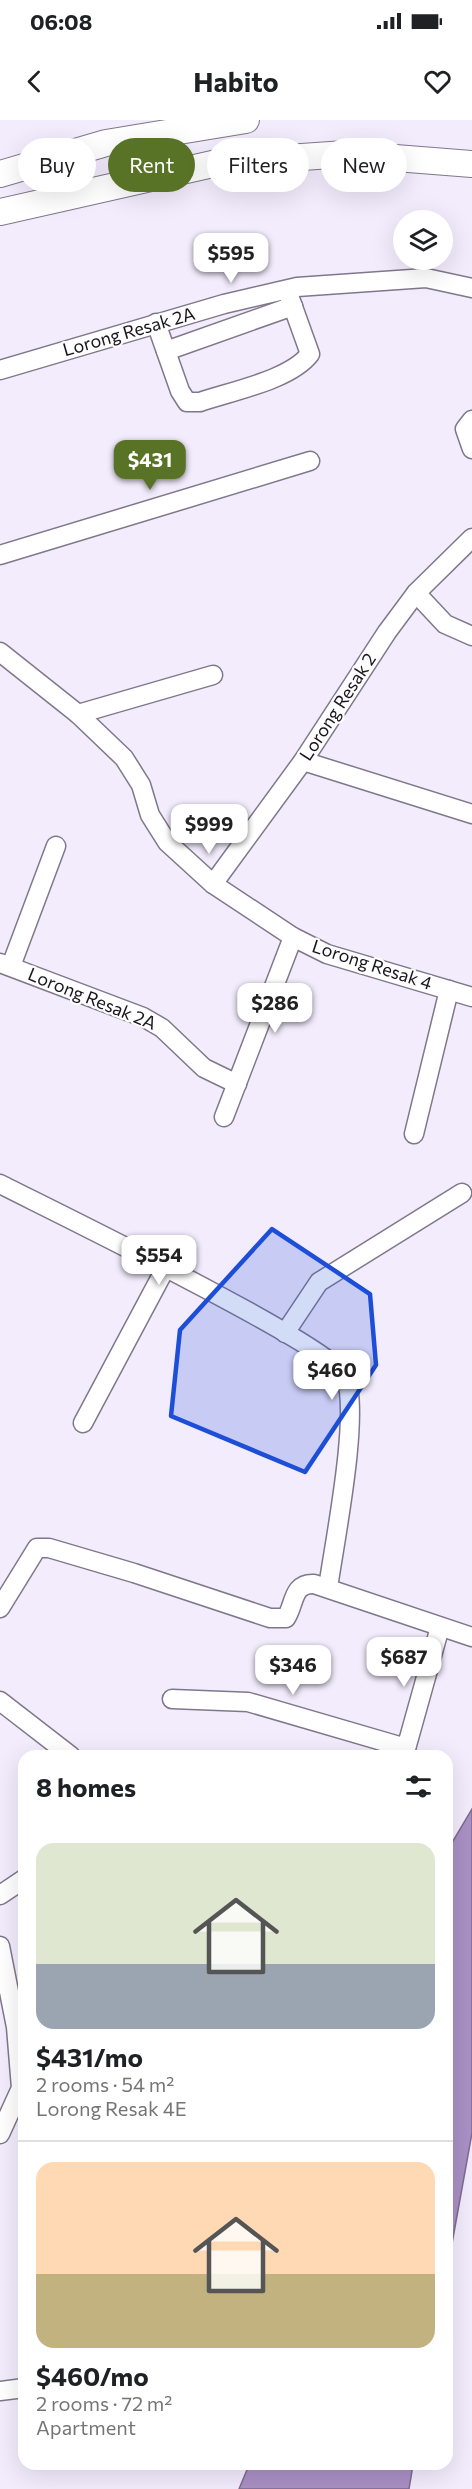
<!DOCTYPE html>
<meta charset="utf-8">
<style>
:root{--surface:#fff;--page:#f2f2f2;--text:#202124;--muted:#757577;--line:#e0e0e0;--accent:#587326}
body{margin:0;font-family:Commissioner,sans-serif;background:var(--page);color:var(--text);height:100vh;display:flex;flex-direction:column;font-size:22px;white-space:nowrap}
*{box-sizing:border-box;margin:0}
p{font-size:20px;color:var(--muted)}
.icon{flex:none;width:33px;height:33px;fill:none;stroke:currentColor;stroke-width:2;stroke-linecap:round;stroke-linejoin:round}
.map{position:relative;flex:1;overflow:hidden}
.side{position:absolute;left:18px;top:1630px;width:435px;height:720px;display:flex;flex-direction:column;background:var(--surface);border-radius:18px;box-shadow:0 6px 24px #0002}
.side>*{flex:none}
.hud{position:absolute;left:18px;top:18px;width:436px;height:54px;display:flex;gap:12px}
.buttons{position:absolute;left:393px;top:90px;display:grid;gap:12px}
.buttons a{display:grid;place-items:center;width:60px;height:60px;border-radius:50%;background:var(--surface);box-shadow:0 6px 24px #0002;font-size:30px}
.price{position:absolute;translate:-50% -51px;padding:0 14px;border-radius:12px;background:#fff;color:#222;font-size:20px;line-height:39px;filter:drop-shadow(0 2px 3px #0008)}
.price::after{content:'';position:absolute;left:50%;top:36px;width:18px;height:14px;margin-left:-9px;background:inherit;clip-path:polygon(0 0,100% 0,50% 100%)}
.price.active{background:var(--accent);color:#fff}
ul{padding:0;list-style:none}
li{display:grid;align-content:center;gap:12px;height:318px;padding:0 18px}
li+li{border-top:2px solid var(--line)}
li span{display:grid;place-items:center;height:186px;border-radius:18px;color:#555}
li>.icon{margin-inline-start:auto}
span .icon{width:108px;height:108px;fill:#fffc;stroke-width:1}
li b{font-size:26px}
h2{display:flex;justify-content:space-between;align-items:center;height:72px;padding:0 18px;font-size:26px}
.pill{padding:0 21px;border-radius:27px;background:var(--surface);box-shadow:0 6px 24px #0002;font-size:21px;line-height:54px}
.pill.active{background:var(--accent);color:#fff}
.status{display:flex;justify-content:space-between;align-items:center;height:42px;padding:0 30px;background:var(--surface);direction:ltr}
.status svg{height:16px;fill:currentColor}
header{display:flex;justify-content:space-between;align-items:center;height:78px;padding:0 18px;background:var(--surface);font-size:27px;font-weight:700}
.map>svg:first-child{display:block}
.water{fill:#aa90c5;stroke:#7e6b92;stroke-width:1.5}
.lines{fill:none;stroke-linecap:round;stroke-linejoin:round}
.minor-casing{stroke:#80778a;stroke-width:21}
.highway-casing{stroke:#80778a;stroke-width:28}
.minor{stroke:#fff;stroke-width:18}
.highway{stroke:#fff;stroke-width:26}
.marked{fill:#1d4ed8;fill-opacity:0.2;stroke:#1d4ed8;stroke-width:4.5;stroke-linejoin:round}
.labels{text-anchor:middle;stroke-width:4.5;stroke-linejoin:round;paint-order:stroke}
.street-label{font-size:18px;fill:#18151c;stroke:#fdfdfd}
</style>
<div class="status"><b>06:08</b><svg viewBox="0 0 49 12"><path d="M0 12V9h3v3zM5 12V6h3v6zM10 12V3h3v9zM15 12V0h3v12zM26 1h20v11H26zM47 4h2v5h-2z"/></svg></div>
<header><svg class="icon" aria-label="back" viewBox="0 0 24 24"><path d="M15 5l-7 7 7 7"/></svg>Habito<svg class="icon" aria-label="heart" viewBox="0 0 24 24"><path d="M12 20l-8-8c-3-5 5-10 8-4 3-6 11-1 8 4z"/></svg></header>
<div class="map">
<svg width="472" height="2369" viewBox="0 0 472 2369">
<rect width="100%" height="100%" fill="#f3ecfd"/>
<g class="water">
<path d="M472 1689V2013L447 2151V1731Z"/>
<path d="M249 2345V2344L413 2345 409 2369H239Z"/>
</g>
<g class="lines">
<defs>
<g id="minor">
<path d="M156 203 180 271 187 282H200C232 271 290 260 310 234L287 170"/>
<path d="M166 231 293 186"/>
<path d="M0 250 224 184 297 167 426 158 472 168"/>
<path d="M472 300 465 309 472 329"/>
<path d="M0 435 310 341"/>
<path d="M416 473 445 504 472 516"/>
<path d="M0 532 78 594 124 638 141 665 150 695 167 722 213 764 293 817 327 834 472 877"/>
<path d="M78 594 213 555"/>
<path d="M303 641 472 694"/>
<path d="M213 764 303 641 387 512 416 473 472 418"/>
<path d="M0 843 143 897 162 908 204 948 237 964"/>
<path d="M11 846 56 726"/>
<path d="M224 997 293 817"/>
<path d="M414 1014 449 870"/>
<path d="M0 1064C49 1089 330 1225 345 1256 361 1292 334 1424 328 1468"/>
<path d="M285 1213 319 1162 462 1073"/>
<path d="M83 1303 165 1149"/>
<path d="M0 1488 37 1428H49L134 1453 270 1498H286C295 1484 292 1463 314 1464L472 1517"/>
<path d="M172 1579 248 1582 406 1628"/>
<path d="M0 1581 71 1636"/>
<path d="M404 1636 440 1507"/>
<path d="M0 1775 24 1759"/>
<path d="M0 1826 16 1907 21 1968 0 2014"/>
<path d="M0 2271 24 2268"/>
</g>
<g id="highway">
<path d="M0 54 106 23 246 0"/>
<path d="M0 92 217 43 345 34 472 44"/>
</g>
</defs>
<use href="#minor" class="minor-casing"/>
<use href="#highway" class="highway-casing"/>
<use href="#minor" class="minor"/>
<use href="#highway" class="highway"/>
</g>
<path class="marked" d="M272 1109 370 1174 376 1245 305 1352 171 1296 180 1210Z"/>
<g class="labels">
<g class="street-label">
<text transform="translate(129 212) rotate(-16)" y="6">Lorong Resak 2A</text>
<text transform="translate(338 587) rotate(-57)" y="6">Lorong Resak 2</text>
<text transform="translate(372 845) rotate(18)" y="6">Lorong Resak 4</text>
<text transform="translate(92 879) rotate(22)" y="6">Lorong Resak 2A</text>
</g>
</g>
</svg>
<div class="buttons">
<a><svg class="icon" aria-label="layers" viewBox="0 0 24 24"><path d="M12 4l9 5-9 5-9-5zM3 14l9 5 9-5"/></svg></a>
</div>
<b class="price" style="left:231px;top:164px">$595</b>
<b class="price active" style="left:150px;top:371px">$431</b>
<b class="price" style="left:209px;top:735px">$999</b>
<b class="price" style="left:275px;top:914px">$286</b>
<b class="price" style="left:159px;top:1166px">$554</b>
<b class="price" style="left:332px;top:1281px">$460</b>
<b class="price" style="left:404px;top:1568px">$687</b>
<b class="price" style="left:293px;top:1576px">$346</b>
<div class="hud">
<a class="pill">Buy</a>
<a class="pill active">Rent</a>
<a class="pill">Filters</a>
<a class="pill">New</a>
</div>
<section class="side">
<h2>8 homes<svg class="icon" aria-label="filters" viewBox="0 0 24 24"><path d="M4 7h16M4 17h16"/><circle cx="9" cy="7" r="2"/><circle cx="15" cy="17" r="2"/></svg></h2>
<ul>
<li><span style="background:linear-gradient(#dfe7d0 65%,#9aa5b1 0)"><svg class="icon" aria-label="home" viewBox="0 0 24 24"><path d="M3 11l9-7 9 7M6 9v11h12V9"/></svg></span><div><b>$431/mo</b><p>2 rooms · 54 m²</p><p>Lorong Resak 4E</p></div></li>
<li><span style="background:linear-gradient(#ffd9b3 60%,#c2b280 0)"><svg class="icon" aria-label="home" viewBox="0 0 24 24"><path d="M3 11l9-7 9 7M6 9v11h12V9"/></svg></span><div><b>$460/mo</b><p>2 rooms · 72 m²</p><p>Apartment</p></div></li>
</ul>
</section>
</div>
